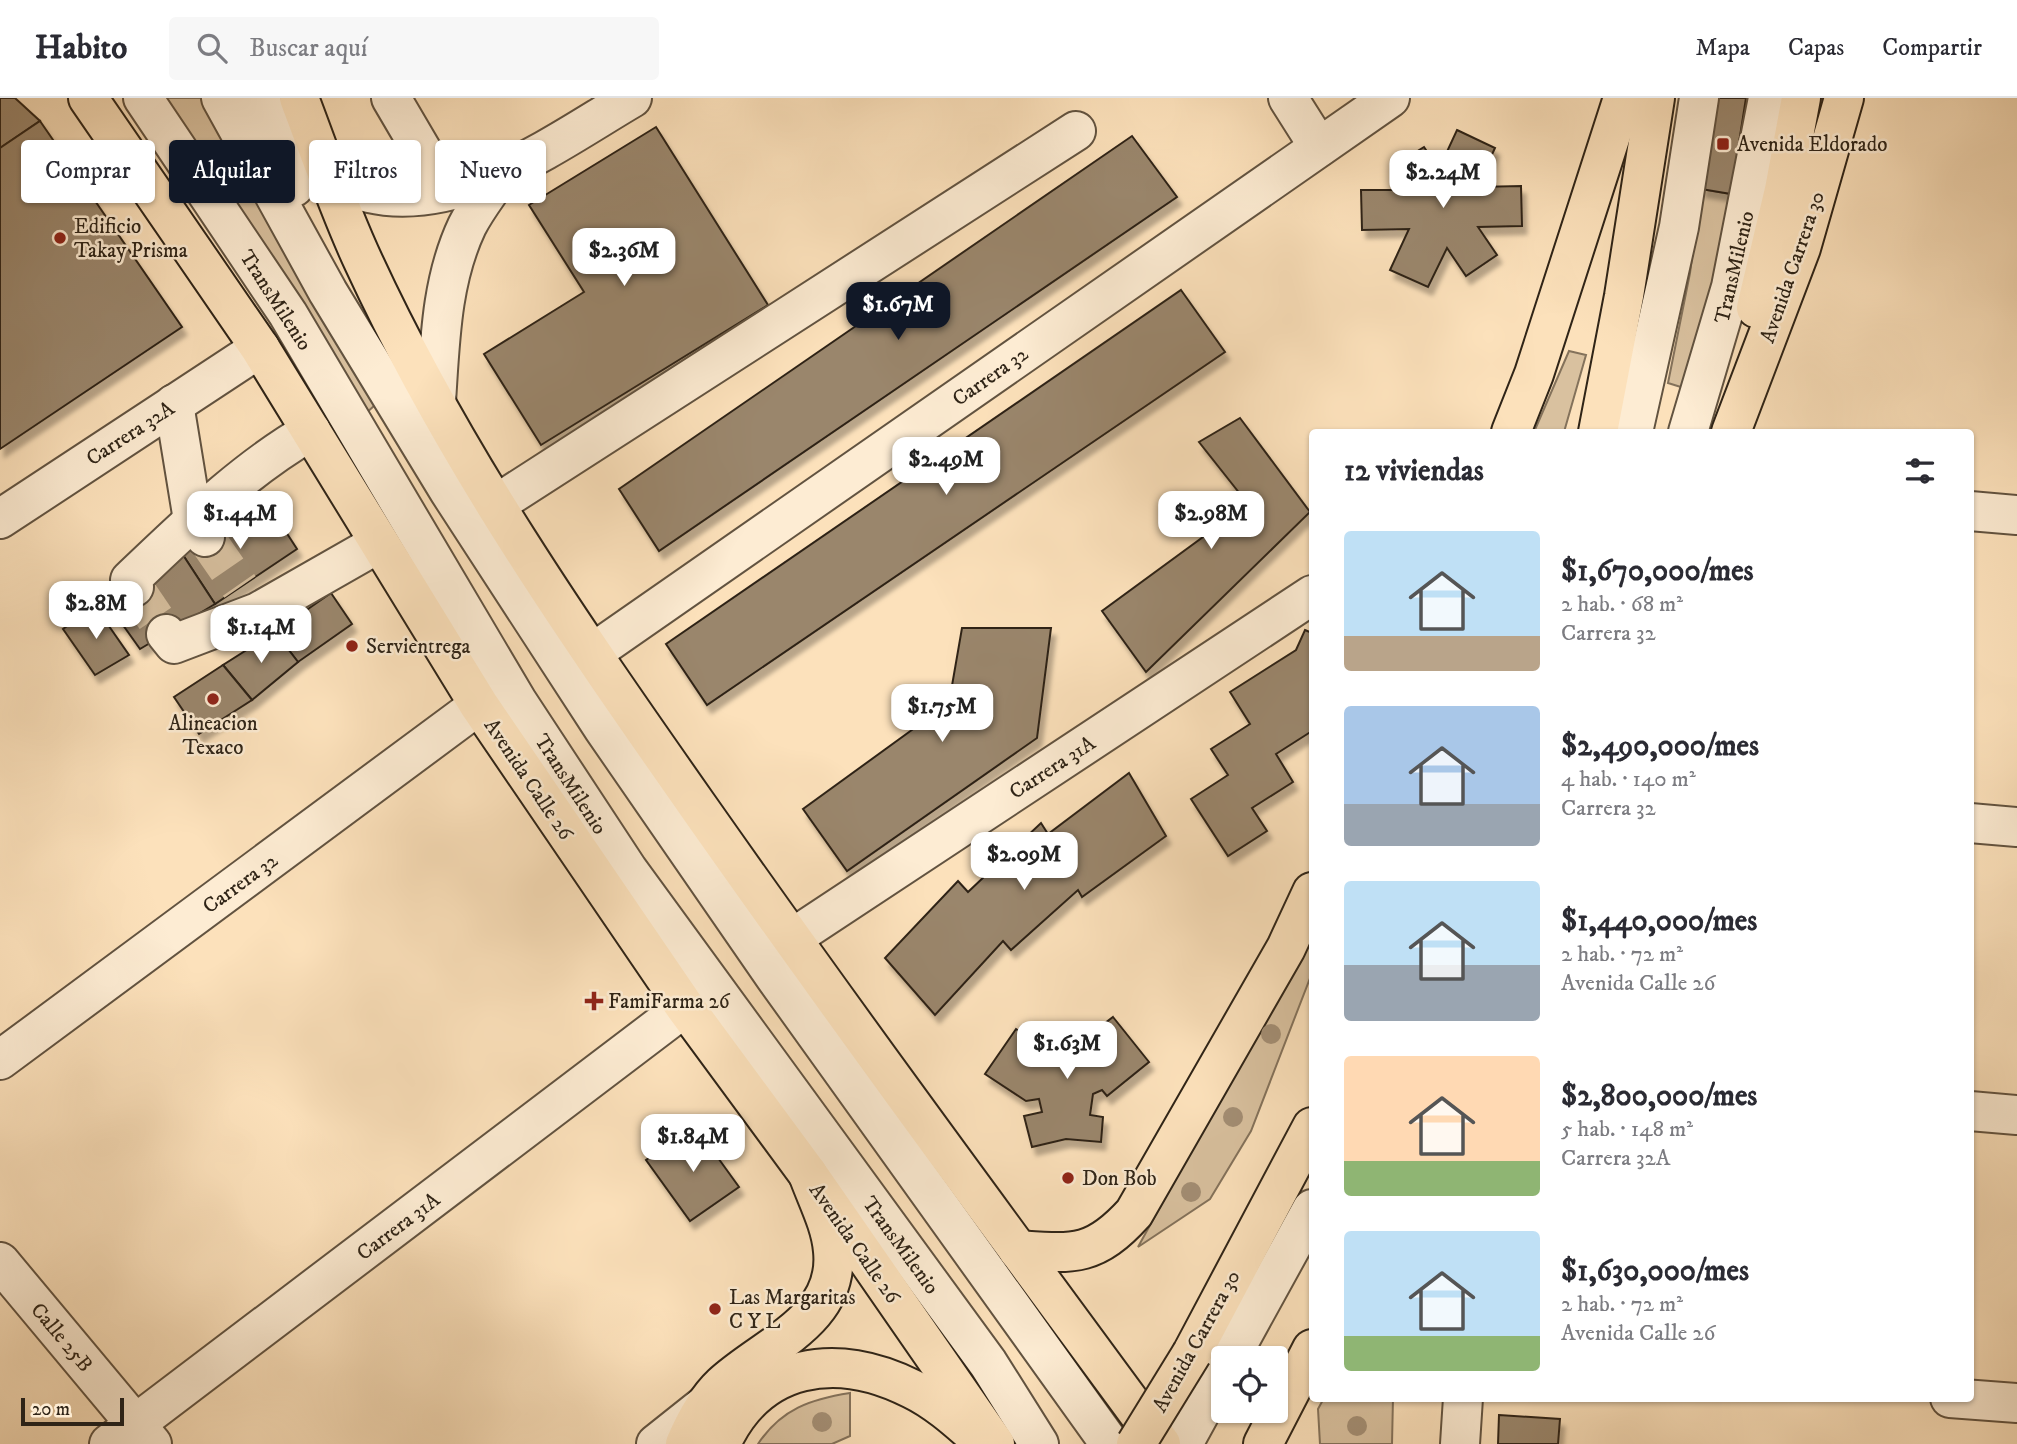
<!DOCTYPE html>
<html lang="es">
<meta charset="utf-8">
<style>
:root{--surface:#fff;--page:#f7f7f7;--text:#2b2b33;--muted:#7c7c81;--line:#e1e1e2;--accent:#111827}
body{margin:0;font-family:"IM FELL DW Pica",serif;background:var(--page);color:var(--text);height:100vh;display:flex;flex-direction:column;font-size:26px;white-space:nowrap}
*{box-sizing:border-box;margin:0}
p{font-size:23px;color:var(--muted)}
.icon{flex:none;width:38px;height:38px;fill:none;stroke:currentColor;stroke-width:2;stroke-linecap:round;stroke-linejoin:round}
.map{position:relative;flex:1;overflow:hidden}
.sheet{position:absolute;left:1309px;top:331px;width:665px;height:973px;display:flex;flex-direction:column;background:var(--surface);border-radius:7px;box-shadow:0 2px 5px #0004}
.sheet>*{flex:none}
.banner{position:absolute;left:21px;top:42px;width:665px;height:63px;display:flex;gap:14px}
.fabs{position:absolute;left:1211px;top:1248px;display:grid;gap:14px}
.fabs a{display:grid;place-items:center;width:77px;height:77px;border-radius:7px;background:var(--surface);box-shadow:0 2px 5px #0004;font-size:35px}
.scale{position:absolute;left:21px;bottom:18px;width:103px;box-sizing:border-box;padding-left:7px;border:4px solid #2f2417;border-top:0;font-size:19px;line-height:24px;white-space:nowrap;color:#2f2417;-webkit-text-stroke:5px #fdecd3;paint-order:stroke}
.price{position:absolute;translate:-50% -60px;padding:0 16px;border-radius:14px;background:#fff;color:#222;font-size:23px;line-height:46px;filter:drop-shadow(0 2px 4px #0008)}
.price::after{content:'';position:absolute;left:50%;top:42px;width:21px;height:16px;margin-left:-10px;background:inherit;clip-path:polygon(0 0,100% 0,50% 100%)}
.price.active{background:var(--accent);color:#fff}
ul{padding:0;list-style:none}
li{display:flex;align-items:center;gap:21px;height:175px;padding:0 35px}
li span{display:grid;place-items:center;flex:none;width:196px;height:140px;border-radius:7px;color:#555}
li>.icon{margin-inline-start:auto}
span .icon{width:84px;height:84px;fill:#fffc;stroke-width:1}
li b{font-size:30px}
h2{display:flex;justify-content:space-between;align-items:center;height:84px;padding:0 35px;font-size:30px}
.pill{padding:0 24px;border-radius:7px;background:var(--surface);box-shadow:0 2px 5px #0004;font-size:24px;line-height:63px}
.pill.active{background:var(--accent);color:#fff}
header{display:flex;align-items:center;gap:42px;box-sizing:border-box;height:98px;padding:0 35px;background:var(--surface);border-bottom:2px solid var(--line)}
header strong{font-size:33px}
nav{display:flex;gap:38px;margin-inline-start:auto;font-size:24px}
.search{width:490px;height:63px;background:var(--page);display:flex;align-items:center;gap:18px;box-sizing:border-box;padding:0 24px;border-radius:7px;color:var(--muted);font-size:26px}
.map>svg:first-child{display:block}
.green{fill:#d9c19f;stroke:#84725b;stroke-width:2}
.building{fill:#9a866c;stroke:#2f2417;stroke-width:2;filter:url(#shadow)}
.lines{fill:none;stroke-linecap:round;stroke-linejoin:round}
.minor-tunnel{stroke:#d3bb9a;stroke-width:38;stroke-dasharray:38 19;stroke-linecap:butt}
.minor-casing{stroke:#625340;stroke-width:42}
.major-casing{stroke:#2f2417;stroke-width:42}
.highway-casing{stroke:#2f2417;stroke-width:42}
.minor{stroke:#fdecd3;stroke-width:38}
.major{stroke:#fce1bb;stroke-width:38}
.highway{stroke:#fce1bb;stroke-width:38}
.highway-bridge-casing{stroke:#2f2417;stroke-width:42;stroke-linecap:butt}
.highway-bridge{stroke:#fce1bb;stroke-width:38}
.tree{fill:#a38e74}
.poi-dot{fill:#8f2418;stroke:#fdecd3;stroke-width:2.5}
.labels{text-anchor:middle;stroke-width:5;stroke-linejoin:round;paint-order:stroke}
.poi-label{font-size:21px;fill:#2f2417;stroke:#fdecd3;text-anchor:start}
.street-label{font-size:21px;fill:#2f2417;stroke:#fdecd3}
</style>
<header>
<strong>Habito</strong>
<div class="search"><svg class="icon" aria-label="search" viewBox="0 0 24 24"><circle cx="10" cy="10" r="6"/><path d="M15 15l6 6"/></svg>Buscar aquí</div>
<nav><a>Mapa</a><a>Capas</a><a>Compartir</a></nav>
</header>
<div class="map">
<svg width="2017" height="1346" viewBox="0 0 2017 1346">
<defs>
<filter id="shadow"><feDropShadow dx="4.5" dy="8" stdDeviation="2" flood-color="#0004"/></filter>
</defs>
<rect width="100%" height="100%" fill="#fce1bb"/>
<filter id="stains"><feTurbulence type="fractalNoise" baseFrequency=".00286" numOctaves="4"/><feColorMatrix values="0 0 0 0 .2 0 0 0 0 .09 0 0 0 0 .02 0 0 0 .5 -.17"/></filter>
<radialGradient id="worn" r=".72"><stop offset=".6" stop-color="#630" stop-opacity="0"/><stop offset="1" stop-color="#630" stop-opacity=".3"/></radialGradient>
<g class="green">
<path d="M166 0H203L375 307 364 317Z"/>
<path d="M1701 91 1731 96 1716 184 1684 290 1668 285 1690 175Z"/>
<path d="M1569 253 1586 257 1564 334H1534Z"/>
<path d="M1312 833V875L1251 1033 1210 1101 1138 1149Z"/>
<path d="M850 1295V1338L832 1346H758C781 1311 811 1301 850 1295Z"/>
<path d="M1324 1300H1393L1392 1346H1320L1318 1311Z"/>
</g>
<g class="building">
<path d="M0 0H15L40 23 0 50Z"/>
<path d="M1715 0H1746L1731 96 1701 91Z"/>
<path d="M40 23 182 229 0 351V50Z"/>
<path d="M656 29 768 207 541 347 484 256 584 194 529 107Z"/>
<path d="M1457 32 1495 50 1477 89 1521 88 1522 128 1478 129 1497 157 1466 178 1447 150 1428 189 1390 172 1409 131 1362 132 1361 92H1408L1393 68 1424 49 1439 71Z"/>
<path d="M1132 38 1177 99 659 453 619 391Z"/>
<path d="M1181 192 1225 254 707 607 666 546Z"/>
<path d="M1240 320 1310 414 1146 574 1102 513 1248 406 1199 344Z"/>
<path d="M264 400 297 451 215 506 183 457Z"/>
<path d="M183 457 215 506 140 551 108 506Z"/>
<path d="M331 495 352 526 298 564 275 534Z"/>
<path d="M95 508 129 557 95 577 63 531Z"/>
<path d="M962 530H1051L1037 640 847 773 803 711 949 605Z"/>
<path d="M1305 532 1312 535V633L1276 656 1293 684 1252 710 1267 733 1228 758 1191 701 1228 677 1211 651 1250 626 1230 594 1296 552Z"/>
<path d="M275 534 298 564 252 602 223 567Z"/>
<path d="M223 567 252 602 199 636 174 599Z"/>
<path d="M1129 675 1166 738 1082 799 1078 792 1011 852 1003 843 935 917 885 860 958 783 968 794 1041 725 1048 736Z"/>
<path d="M1113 919 1149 964 1107 998 1102 992 1093 996 1090 1017 1103 1019 1101 1044 1066 1041 1032 1049 1024 1018 1042 1014 1039 1001 1026 1003 985 976 1016 931 1057 958 1053 965H1081L1070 952Z"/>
<path d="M695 1028 739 1089 690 1123 646 1062Z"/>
<path d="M1499 1317 1560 1321 1558 1346H1498Z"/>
</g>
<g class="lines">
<g class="minor-tunnel">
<path d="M206 440 240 489"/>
<path d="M134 489 166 536"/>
</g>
<defs>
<g id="minor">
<path d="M143 0 288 216 517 603 628 772 988 1265 1039 1346"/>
<path d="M221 0 328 194 449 393 603 630 775 879 1110 1346"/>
<path d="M260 0 294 89"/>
<path d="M391 0 445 92"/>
<path d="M1288 0 1319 49"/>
<path d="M330 79C342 84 356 92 369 95 461 116 557 44 632 0"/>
<path d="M436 304C440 244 441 183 467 128 476 110 489 94 500 77"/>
<path d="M174 306 193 422 205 439"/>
<path d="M1633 334 1679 129 1699 0"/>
<path d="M1688 334 1731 189 1768 0"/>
<path d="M495 407 1076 33"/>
<path d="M1970 413 2017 417"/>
<path d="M0 421 260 250"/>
<path d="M134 489 130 482C186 429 243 372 311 333"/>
<path d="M166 536 174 546 258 514 379 445"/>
<path d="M591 556 1390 0"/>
<path d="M1970 725 2017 729"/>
<path d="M791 841 1312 497"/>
<path d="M0 962 479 607"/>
<path d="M1970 1013 2017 1017"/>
<path d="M0 1164 152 1346"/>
<path d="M1230 1260 1312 1111"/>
<path d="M1950 1300 2017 1305"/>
<path d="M109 1346 685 909"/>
<path d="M656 1346 705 1307"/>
<path d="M1183 1346 1223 1273"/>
<path d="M1460 1346 1463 1300"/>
</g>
<g id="major">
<path d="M88 0 260 250 479 607 685 909 808 1076 995 1346"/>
<path d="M299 0C320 55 339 112 364 165 453 358 575 533 697 707 848 922 1005 1134 1161 1346"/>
</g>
<g id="highway">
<path d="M1756 210 1784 92 1801 0"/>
<path d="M1511 334 1534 276 1623 0"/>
<path d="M1598 334 1624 198 1655 0"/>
<path d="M1731 334 1801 150 1844 0"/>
<path d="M1018 1152C1074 1156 1094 1159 1134 1115L1286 850 1312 794"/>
<path d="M1192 1255 1312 1029"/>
<path d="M685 1346C694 1325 705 1303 722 1287 765 1247 840 1223 833 1153 831 1127 817 1101 808 1076"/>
<path d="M721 1346C758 1264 837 1253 912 1291 939 1304 962 1326 985 1346"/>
<path d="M1263 1346 1312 1251"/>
</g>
</defs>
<use href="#minor" class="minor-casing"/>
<use href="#major" class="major-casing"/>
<use href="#highway" class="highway-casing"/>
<use href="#minor" class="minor"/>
<use href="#major" class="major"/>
<use href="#highway" class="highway"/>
<defs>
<path id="highway-bridge" d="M1136 1346 1192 1255"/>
</defs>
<use href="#highway-bridge" class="highway-bridge-casing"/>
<use href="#highway-bridge" class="highway-bridge"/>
</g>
<g class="tree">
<circle cx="1271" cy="936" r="10"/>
<circle cx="1233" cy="1019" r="10"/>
<circle cx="1191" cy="1094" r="10"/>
<circle cx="822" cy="1324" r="10"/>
<circle cx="1357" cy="1328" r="10"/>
</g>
<g class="poi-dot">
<rect x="1716" y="39" width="14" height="14" rx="3.5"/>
<circle cx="60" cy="140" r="7"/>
<circle cx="352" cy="548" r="7"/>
<circle cx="213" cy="601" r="7"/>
<path d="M590.5 892.5h7v7h7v7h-7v7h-7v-7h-7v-7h7z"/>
<circle cx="1068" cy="1080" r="7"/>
<circle cx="715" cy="1211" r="7"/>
</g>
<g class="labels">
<g class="poi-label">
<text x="1737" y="53">Avenida Eldorado</text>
<text x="74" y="135">Edificio<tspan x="74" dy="24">Takay Prisma</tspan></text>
<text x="366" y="555">Servientrega</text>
<text x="213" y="632" text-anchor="middle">Alineacion<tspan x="213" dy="24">Texaco</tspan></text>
<text x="608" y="910">FamiFarma 26</text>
<text x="1082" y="1087">Don Bob</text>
<text x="729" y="1206">Las Margaritas<tspan x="729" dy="24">C Y L</tspan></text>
</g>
<g class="street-label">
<text transform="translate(1734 169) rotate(-77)" y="7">TransMilenio</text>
<text transform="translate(1792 169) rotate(-71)" y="7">Avenida Carrera 30</text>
<text transform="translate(276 202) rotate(57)" y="7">TransMilenio</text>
<text transform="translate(990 278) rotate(-35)" y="7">Carrera 32</text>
<text transform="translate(130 335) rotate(-33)" y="7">Carrera 32A</text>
<text transform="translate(1052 669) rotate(-33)" y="7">Carrera 31A</text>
<text transform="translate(529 681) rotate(56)" y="7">Avenida Calle 26</text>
<text transform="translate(571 686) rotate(57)" y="7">TransMilenio</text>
<text transform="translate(240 785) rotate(-36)" y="7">Carrera 32</text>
<text transform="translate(398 1128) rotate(-37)" y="7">Carrera 31A</text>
<text transform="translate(855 1145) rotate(55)" y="7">Avenida Calle 26</text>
<text transform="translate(901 1147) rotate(54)" y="7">TransMilenio</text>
<text transform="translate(62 1239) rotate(50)" y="7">Calle 25B</text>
<text transform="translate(1196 1243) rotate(-61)" y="7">Avenida Carrera 30</text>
</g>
</g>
<rect width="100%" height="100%" filter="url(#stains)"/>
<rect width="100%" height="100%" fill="url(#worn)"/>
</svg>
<div class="fabs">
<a><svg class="icon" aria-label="locate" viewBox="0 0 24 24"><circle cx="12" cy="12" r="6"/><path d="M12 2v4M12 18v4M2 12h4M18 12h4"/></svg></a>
</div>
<div class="scale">20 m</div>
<b class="price" style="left:1443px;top:112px">$2.24M</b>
<b class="price" style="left:624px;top:190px">$2.36M</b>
<b class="price active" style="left:898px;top:244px">$1.67M</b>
<b class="price" style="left:946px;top:399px">$2.49M</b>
<b class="price" style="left:240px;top:453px">$1.44M</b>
<b class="price" style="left:1211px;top:453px">$2.98M</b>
<b class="price" style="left:96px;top:543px">$2.8M</b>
<b class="price" style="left:261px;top:567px">$1.14M</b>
<b class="price" style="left:942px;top:646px">$1.75M</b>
<b class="price" style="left:1024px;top:794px">$2.09M</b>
<b class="price" style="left:1067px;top:983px">$1.63M</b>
<b class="price" style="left:693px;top:1076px">$1.84M</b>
<div class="banner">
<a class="pill">Comprar</a>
<a class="pill active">Alquilar</a>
<a class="pill">Filtros</a>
<a class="pill">Nuevo</a>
</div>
<section class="sheet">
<h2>12 viviendas<svg class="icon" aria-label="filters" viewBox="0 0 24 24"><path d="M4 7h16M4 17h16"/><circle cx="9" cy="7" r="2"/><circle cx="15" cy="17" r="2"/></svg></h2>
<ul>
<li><span style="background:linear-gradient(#bfe0f5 75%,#b9a48a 0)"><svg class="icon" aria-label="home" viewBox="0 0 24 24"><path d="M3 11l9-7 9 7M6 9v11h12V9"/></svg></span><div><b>$1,670,000/mes</b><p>2 hab. · 68 m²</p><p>Carrera 32</p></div></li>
<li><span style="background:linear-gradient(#a9c7e8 70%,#9aa5b1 0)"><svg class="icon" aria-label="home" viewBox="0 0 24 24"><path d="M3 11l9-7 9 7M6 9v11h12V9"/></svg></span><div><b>$2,490,000/mes</b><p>4 hab. · 140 m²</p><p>Carrera 32</p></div></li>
<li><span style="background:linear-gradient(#bfe0f5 60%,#9aa5b1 0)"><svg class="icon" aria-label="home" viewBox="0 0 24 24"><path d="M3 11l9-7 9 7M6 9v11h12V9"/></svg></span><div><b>$1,440,000/mes</b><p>2 hab. · 72 m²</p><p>Avenida Calle 26</p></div></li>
<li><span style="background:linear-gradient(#ffd9b3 75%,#8fb573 0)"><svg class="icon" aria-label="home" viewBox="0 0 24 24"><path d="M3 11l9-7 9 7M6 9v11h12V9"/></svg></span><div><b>$2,800,000/mes</b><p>5 hab. · 148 m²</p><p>Carrera 32A</p></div></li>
<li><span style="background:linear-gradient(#bfe0f5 75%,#8fb573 0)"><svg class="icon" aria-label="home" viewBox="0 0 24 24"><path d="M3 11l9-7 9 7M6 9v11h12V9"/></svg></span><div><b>$1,630,000/mes</b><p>2 hab. · 72 m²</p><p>Avenida Calle 26</p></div></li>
</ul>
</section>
</div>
